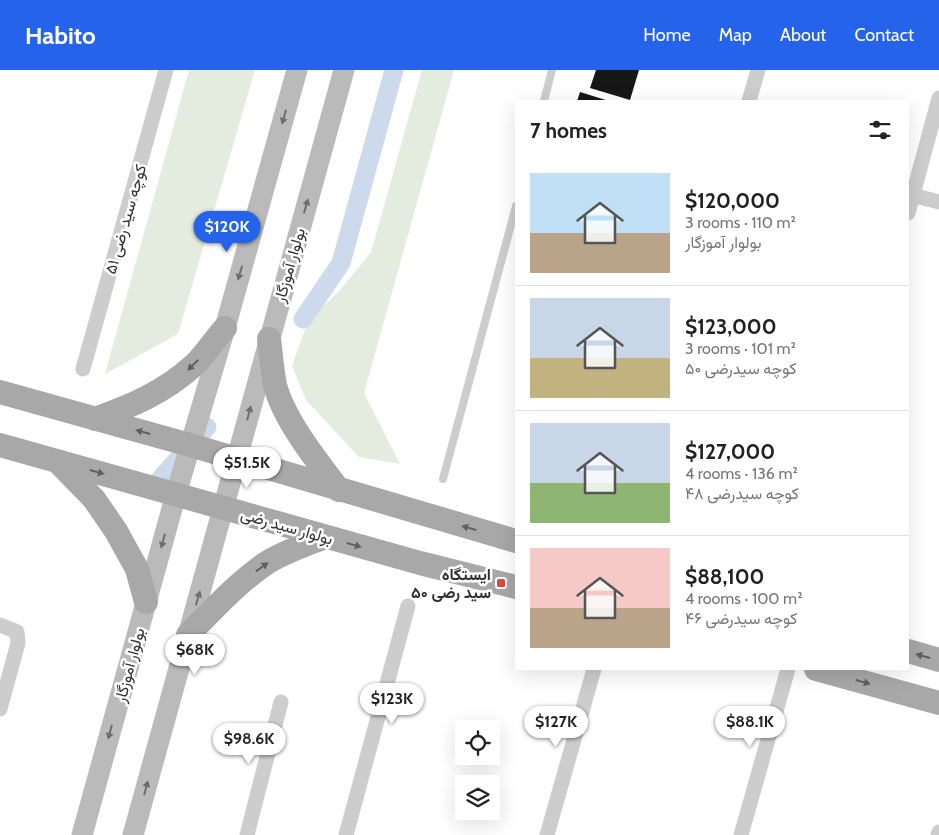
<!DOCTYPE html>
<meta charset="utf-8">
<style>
:root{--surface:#fff;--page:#f6f6f6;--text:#222;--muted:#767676;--line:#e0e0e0;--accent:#2563eb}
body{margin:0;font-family:Cabin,Vazirmatn,sans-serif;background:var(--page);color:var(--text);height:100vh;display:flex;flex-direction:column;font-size:19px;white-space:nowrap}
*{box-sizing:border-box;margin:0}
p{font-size:16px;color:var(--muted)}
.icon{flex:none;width:28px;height:28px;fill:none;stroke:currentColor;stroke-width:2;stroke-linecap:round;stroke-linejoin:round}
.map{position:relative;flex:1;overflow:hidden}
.details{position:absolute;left:515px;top:30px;width:394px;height:570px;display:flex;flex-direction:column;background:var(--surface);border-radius:0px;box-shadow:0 5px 20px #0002}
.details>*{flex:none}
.controls{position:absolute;left:455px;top:650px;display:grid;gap:10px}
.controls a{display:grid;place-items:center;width:45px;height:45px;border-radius:0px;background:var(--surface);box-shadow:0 5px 20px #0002;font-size:25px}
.price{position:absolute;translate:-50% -42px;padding:0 11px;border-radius:18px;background:#fff;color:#222;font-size:16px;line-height:32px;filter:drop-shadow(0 1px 2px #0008)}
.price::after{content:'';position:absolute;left:50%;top:30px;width:15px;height:11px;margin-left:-8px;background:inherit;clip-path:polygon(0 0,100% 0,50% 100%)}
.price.selected{background:var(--accent);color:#fff}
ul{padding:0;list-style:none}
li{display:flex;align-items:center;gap:15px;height:125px;padding:0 15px}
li+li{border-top:1px solid var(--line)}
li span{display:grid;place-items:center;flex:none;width:140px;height:100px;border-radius:0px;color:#555}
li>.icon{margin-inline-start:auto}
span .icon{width:60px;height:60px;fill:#fffc;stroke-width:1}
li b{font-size:21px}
h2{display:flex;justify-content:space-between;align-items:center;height:60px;padding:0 15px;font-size:21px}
header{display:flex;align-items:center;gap:30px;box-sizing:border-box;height:70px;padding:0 25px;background:var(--accent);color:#fff}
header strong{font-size:24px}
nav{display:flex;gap:28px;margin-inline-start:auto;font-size:18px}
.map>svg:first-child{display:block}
.green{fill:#e4ecdf}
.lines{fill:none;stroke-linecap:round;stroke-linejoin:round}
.canal{stroke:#cddaeb;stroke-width:19}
.building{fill:#171717}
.service{stroke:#cdcdcd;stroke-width:8}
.minor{stroke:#cdcdcd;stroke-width:15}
.secondary{stroke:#bababa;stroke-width:21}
.primary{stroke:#a8a8a8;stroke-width:24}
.oneway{fill:#6e6e6e}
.oneway2{fill:#606060}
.poi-dot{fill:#dd4b3d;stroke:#fff;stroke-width:2}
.labels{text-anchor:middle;stroke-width:5;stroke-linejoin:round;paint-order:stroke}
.street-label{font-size:16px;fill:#303030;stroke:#fff}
.poi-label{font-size:16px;font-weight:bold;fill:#303030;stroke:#fff;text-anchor:end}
</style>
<header>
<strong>Habito</strong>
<nav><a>Home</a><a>Map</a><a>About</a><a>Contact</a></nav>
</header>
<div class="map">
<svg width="939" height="765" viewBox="0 0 939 765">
<rect width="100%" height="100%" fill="#fff"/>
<g class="green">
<path d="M189 0H255L178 264 105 304Z"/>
<path d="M422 0H454L364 323 400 394 359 387 306 330 292 296 308 251 341 219 371 182Z"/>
</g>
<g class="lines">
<g class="canal">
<path d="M303 249 341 193 394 0"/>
<path d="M161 408 207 357"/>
</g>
</g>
<g class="building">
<path d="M596 0H639L630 30 590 18Z"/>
<path d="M580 22 609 31H577Z"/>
</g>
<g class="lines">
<g class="service">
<path d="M544 31 552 0"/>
<path d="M443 409 516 136"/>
</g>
<g class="minor">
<path d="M749 31 758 0"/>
<path d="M908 124 939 132"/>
<path d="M908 143 939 28"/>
<path d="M83 299 166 0"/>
<path d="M0 555 17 562 18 573 0 639"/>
<path d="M247 765 281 632"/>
<path d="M346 765 408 536"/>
<path d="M547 765 594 599"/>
<path d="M741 765 788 599"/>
<path d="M938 765 939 762"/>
</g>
<g class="secondary">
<path d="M82 765 176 424 225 258 297 0"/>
<path d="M133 765 344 0"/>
</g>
<g class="primary">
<path d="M269 269C271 284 272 300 275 315 284 350 317 391 339 420"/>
<path d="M0 322 190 375 516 471"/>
<path d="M95 349C131 336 163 323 193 296 205 285 214 270 225 258"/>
<path d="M0 375 420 493 516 517"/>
<path d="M58 392 94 429 116 461 137 499 146 532"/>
<path d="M188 565C212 541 236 514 265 494 283 482 305 475 325 467"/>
<path d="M908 581 939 590"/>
<path d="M816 599 939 633"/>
</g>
</g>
<defs><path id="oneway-solid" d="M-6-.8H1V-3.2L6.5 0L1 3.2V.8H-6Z" transform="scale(1.25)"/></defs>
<g class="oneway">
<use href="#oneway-solid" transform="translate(284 47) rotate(106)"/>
<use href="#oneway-solid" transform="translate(306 136) rotate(-74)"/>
<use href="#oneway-solid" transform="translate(240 203) rotate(106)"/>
<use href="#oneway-solid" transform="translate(249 343) rotate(-75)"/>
<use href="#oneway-solid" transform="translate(163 471) rotate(105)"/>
<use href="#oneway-solid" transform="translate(198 528) rotate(-74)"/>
<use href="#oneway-solid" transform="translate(110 662) rotate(105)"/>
<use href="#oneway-solid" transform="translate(146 718) rotate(-75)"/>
</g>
<g class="oneway2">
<use href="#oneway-solid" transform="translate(193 295) rotate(136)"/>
<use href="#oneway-solid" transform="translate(143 362) rotate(-164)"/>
<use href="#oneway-solid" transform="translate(97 402) rotate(16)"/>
<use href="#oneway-solid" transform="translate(469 458) rotate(-164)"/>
<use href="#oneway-solid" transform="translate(354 475) rotate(16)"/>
<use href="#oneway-solid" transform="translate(262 497) rotate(-36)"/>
<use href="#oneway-solid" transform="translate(923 586) rotate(-165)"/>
<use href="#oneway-solid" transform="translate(863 612) rotate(16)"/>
</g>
<rect class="poi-dot" x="496" y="508" width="10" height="10" rx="2.5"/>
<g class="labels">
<g class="street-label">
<text transform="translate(125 149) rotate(-74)" y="6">کوچه سید رضی ۵۱</text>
<text transform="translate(289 195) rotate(-74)" y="6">بولوار آموزگار</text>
<text transform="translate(287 456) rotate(16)" y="6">بولوار سید رضی</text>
<text transform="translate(129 595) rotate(-75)" y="6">بولوار آموزگار</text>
</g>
<g class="poi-label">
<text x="491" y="510">ایستگاه<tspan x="491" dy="18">سید رضی ۵۰</tspan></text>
</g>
</g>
</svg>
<div class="controls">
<a><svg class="icon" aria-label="locate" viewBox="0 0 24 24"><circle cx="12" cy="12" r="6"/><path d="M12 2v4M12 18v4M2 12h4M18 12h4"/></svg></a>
<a><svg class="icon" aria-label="layers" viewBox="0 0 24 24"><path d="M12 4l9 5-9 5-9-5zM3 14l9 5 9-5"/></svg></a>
</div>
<b class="price selected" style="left:227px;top:183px">$120K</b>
<b class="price" style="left:247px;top:419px">$51.5K</b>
<b class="price" style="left:195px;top:606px">$68K</b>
<b class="price" style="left:392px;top:655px">$123K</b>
<b class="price" style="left:556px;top:678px">$127K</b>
<b class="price" style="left:750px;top:678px">$88.1K</b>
<b class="price" style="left:249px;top:695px">$98.6K</b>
<section class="details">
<h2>7 homes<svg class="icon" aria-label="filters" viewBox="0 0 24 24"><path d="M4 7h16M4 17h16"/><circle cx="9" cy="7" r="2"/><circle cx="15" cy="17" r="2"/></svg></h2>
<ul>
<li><span style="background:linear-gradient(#bfe0f5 60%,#b9a48a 0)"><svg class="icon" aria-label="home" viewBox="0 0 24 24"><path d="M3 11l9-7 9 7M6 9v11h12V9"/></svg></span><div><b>$120,000</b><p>3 rooms · 110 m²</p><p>بولوار آموزگار</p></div></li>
<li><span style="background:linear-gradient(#c9d6e8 60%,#c2b280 0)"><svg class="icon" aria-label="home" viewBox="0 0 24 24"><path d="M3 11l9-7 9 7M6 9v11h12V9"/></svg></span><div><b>$123,000</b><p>3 rooms · 101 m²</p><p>کوچه سیدرضی ۵۰</p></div></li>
<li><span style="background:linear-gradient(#c9d6e8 60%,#8fb573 0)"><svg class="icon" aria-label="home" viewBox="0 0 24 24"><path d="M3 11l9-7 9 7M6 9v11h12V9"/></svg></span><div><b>$127,000</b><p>4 rooms · 136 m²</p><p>کوچه سیدرضی ۴۸</p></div></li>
<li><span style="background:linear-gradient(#f6c9c9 60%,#b9a48a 0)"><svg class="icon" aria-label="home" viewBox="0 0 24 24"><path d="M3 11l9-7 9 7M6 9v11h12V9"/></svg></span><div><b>$88,100</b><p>4 rooms · 100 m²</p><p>کوچه سیدرضی ۴۶</p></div></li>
</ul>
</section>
</div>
